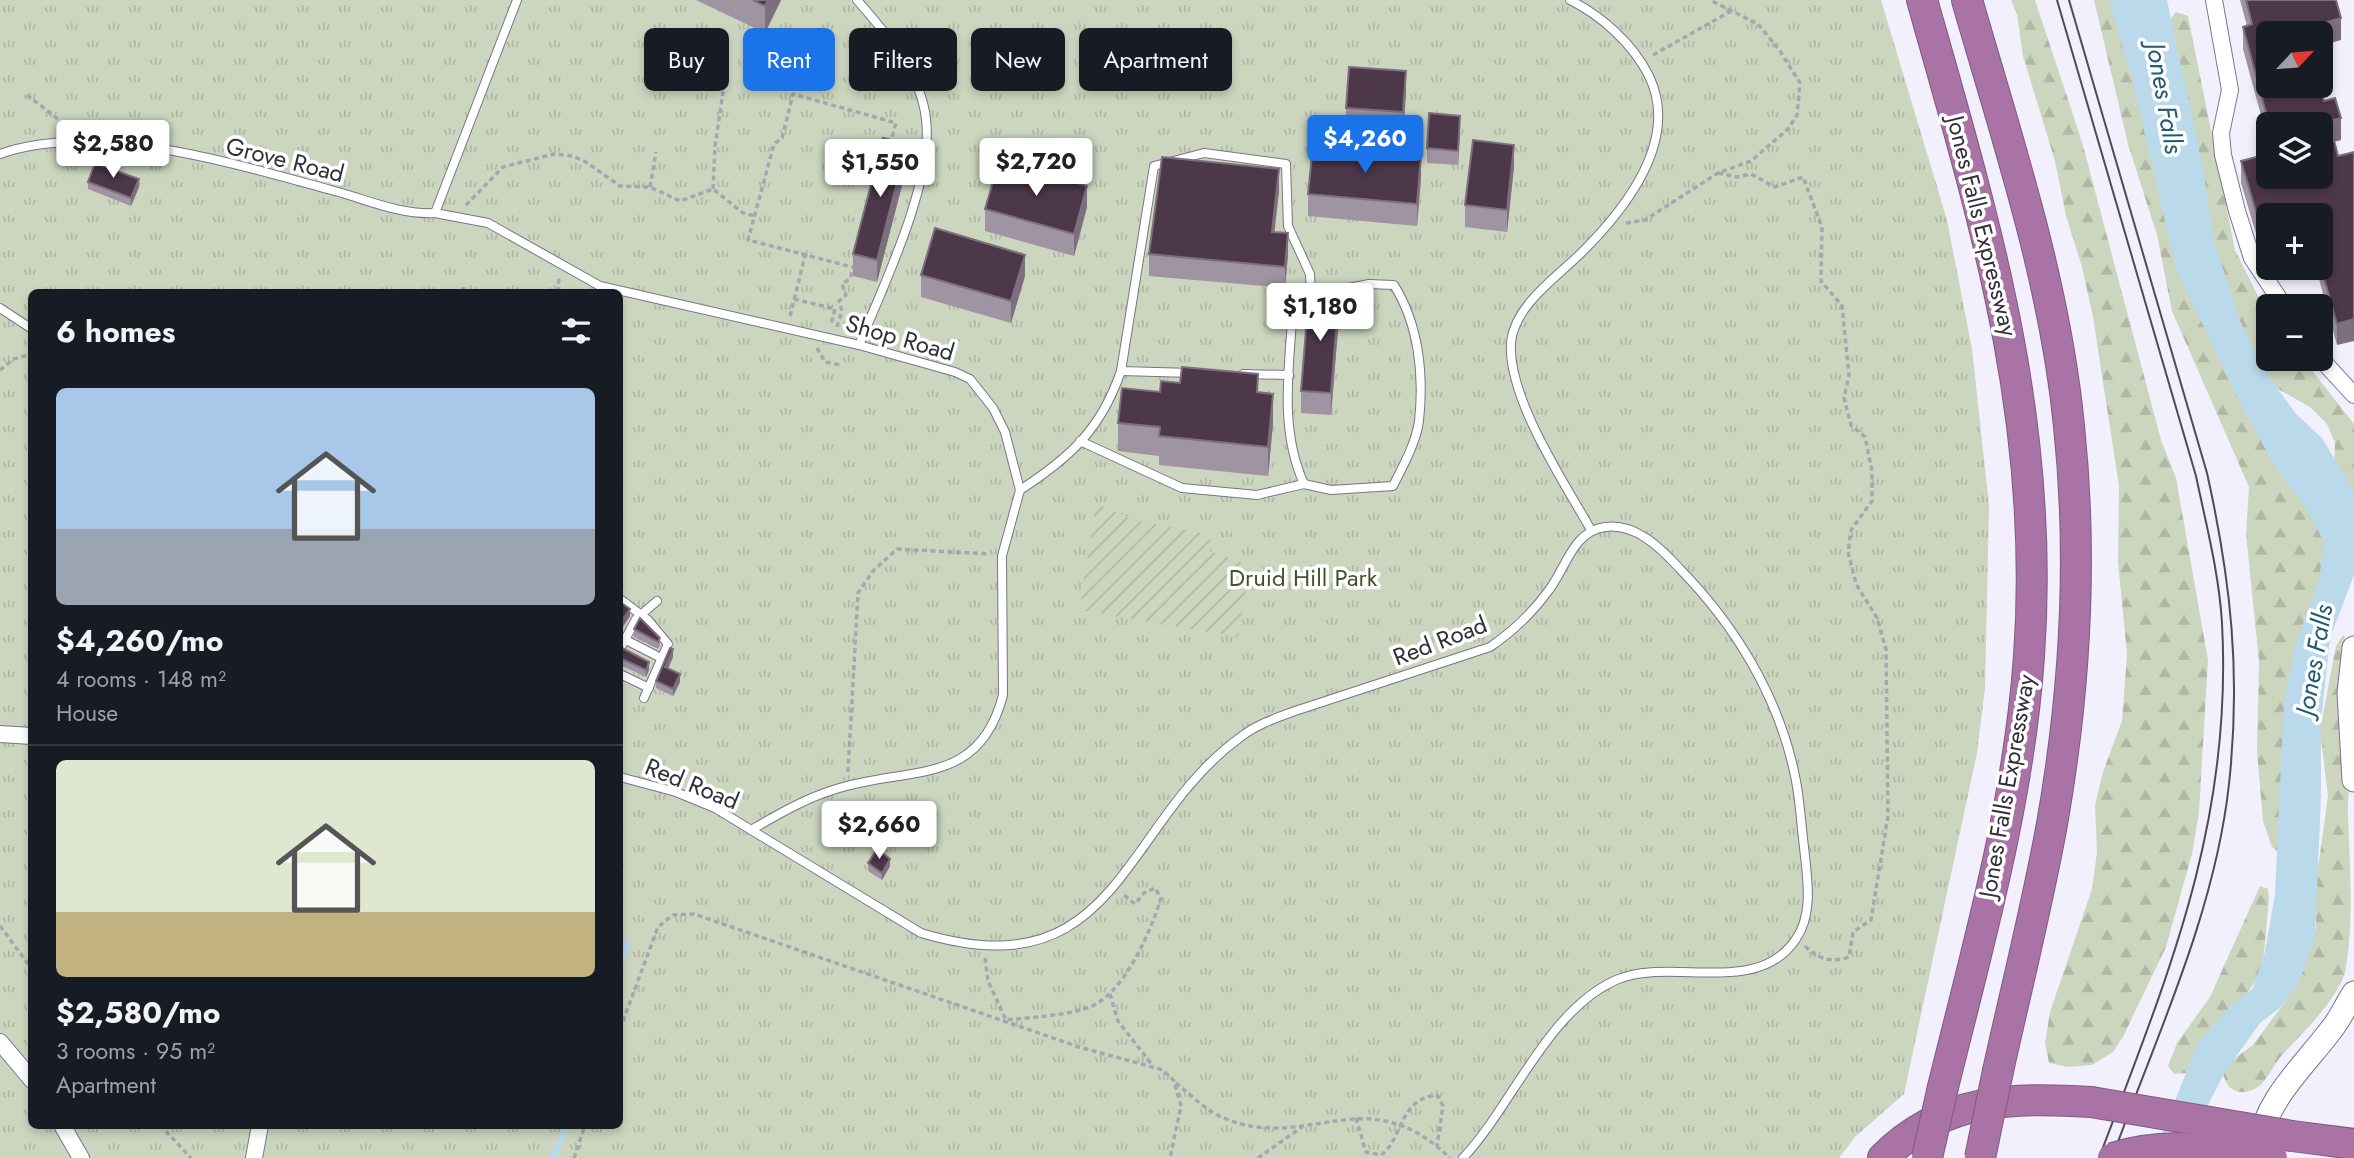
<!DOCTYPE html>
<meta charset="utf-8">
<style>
:root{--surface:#171b24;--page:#242831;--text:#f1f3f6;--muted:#9ea1a6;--line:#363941;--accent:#1a73e8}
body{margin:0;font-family:Jost,sans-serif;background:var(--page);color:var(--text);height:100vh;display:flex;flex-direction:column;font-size:26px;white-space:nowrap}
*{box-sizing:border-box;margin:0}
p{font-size:23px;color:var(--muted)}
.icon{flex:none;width:38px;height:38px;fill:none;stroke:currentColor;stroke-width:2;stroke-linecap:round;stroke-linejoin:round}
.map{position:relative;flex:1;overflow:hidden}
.sheet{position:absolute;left:28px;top:289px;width:595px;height:840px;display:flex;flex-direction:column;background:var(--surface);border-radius:10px;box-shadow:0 4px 10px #0003}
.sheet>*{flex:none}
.top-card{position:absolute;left:644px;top:28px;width:665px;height:63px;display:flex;gap:14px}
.needle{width:46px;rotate:64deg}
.controls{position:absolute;left:2256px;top:21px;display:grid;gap:14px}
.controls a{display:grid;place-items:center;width:77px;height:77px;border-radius:10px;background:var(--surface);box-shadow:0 4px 10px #0003;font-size:35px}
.price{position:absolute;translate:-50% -60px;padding:0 16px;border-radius:7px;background:#fff;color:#222;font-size:23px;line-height:46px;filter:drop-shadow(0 2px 4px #0008)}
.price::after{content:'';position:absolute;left:50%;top:42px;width:21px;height:16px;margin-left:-10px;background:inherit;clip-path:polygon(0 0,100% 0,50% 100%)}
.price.on{background:var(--accent);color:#fff}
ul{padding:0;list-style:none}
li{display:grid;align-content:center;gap:14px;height:371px;padding:0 28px}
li+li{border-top:2px solid var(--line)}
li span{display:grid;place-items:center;height:217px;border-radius:10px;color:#555}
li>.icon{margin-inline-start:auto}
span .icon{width:126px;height:126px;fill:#fffc;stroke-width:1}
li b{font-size:30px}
h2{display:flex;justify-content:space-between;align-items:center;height:84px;padding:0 28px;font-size:30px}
.tag{padding:0 24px;border-radius:10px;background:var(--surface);box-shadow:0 4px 10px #0003;font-size:24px;line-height:63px}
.tag.on{background:var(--accent);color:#fff}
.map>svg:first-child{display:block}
.forest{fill:url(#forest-firs)}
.park{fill:url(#park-tufts);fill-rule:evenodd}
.garden{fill:url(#garden-furrows)}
.water{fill:#badaeb}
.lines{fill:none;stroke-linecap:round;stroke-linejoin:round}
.stream{stroke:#badaeb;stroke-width:6}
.lane-casing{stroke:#78738d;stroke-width:10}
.street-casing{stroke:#78738d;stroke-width:18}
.secondary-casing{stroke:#78738d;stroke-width:25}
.highway-casing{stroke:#7f5b7f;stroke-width:32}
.path{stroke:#a8a5b1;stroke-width:3.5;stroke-dasharray:5 3.5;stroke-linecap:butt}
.lane{stroke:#fff;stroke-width:8}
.street{stroke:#fff;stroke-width:16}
.secondary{stroke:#fff;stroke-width:23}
.highway{stroke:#a973a5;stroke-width:30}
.tram{stroke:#4e4b56;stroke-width:2}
.highway-bridge-casing{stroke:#7f5b7f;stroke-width:32;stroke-linecap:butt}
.highway-bridge{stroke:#a973a5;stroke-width:30}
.wall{fill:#a094a2}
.shaded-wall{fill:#7e6f7f}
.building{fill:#4d3849;stroke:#7e6f7f;stroke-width:2}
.labels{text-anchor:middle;stroke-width:7;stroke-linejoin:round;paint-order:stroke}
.street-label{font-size:24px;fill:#312e39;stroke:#fff}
.park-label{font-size:24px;fill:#435325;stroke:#fff}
.water-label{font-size:26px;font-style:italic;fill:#215a73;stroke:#fff}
</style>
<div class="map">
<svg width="2354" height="1158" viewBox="0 0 2354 1158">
<defs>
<pattern id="forest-firs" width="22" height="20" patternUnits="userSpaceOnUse" patternTransform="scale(1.75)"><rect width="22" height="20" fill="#ccd6bf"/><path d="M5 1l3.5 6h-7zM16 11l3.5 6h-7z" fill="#b0b8a5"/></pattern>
<pattern id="park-tufts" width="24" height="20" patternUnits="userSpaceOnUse" patternTransform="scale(1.75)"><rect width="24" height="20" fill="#ccd6bf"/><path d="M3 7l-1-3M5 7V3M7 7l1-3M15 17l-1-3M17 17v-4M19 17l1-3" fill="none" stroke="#b0b8a5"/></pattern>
<pattern id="garden-furrows" width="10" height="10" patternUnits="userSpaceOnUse" patternTransform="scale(1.75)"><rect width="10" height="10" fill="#ccd6bf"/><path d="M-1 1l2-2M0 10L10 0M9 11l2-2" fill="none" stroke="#b0b8a5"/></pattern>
</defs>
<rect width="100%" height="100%" fill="#f2f0fc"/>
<g class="forest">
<path d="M2011 0H2035L2082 142 2161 440 2176 478 2208 660 2199 812 2192 854 2166 947 2123 1037 2113 1052 2092 1065 2068 1067 2049 1063 2045 1043 2050 1012 2092 889 2097 852 2095 805 2103 772 2122 721 2127 654 2118 562 2119 486 2093 317 2082 267 2066 216 2055 161 2023 56 2017 14Z"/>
<path d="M2094 0H2138L2178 191 2329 516 2282 855 2272 847 2263 821 2257 752 2259 661 2246 534 2249 487 2172 311 2157 235 2128 144Z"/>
<path d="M2176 12 2188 16 2235 250 2268 316V359H2303L2354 424V535L2334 465 2335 443 2327 424 2310 407 2278 389 2247 352 2220 297 2168 21Z"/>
<path d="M2343 635 2346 640C2344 684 2349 729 2350 773 2350 787 2347 801 2348 816 2350 868 2354 923 2345 973 2333 1005 2306 1029 2284 1053 2271 1066 2265 1091 2244 1092 2232 1093 2226 1085 2223 1074L2231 1061 2253 1045 2288 998 2305 961 2316 928V883L2328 796 2320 730 2336 646Z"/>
<path d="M2260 886 2268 889 2269 898 2264 954 2257 979 2190 1073 2174 1074 2168 1066 2177 1043 2210 997Z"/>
</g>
<path class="park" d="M0 0H1881L1947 220 1972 349 1989 505 1985 689 1977 753 1904 1094 1855 1137 1839 1158H0ZM32 292H620V1125H32Z"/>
<path class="garden" d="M1096 504 1138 521 1211 535 1209 551 1250 565 1238 637 1079 610Z"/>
<path class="water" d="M2109 0H2167L2203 168 2214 239 2238 317 2265 371 2296 414 2322 438 2354 491V575L2330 638 2321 720V796L2315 936 2299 983 2281 1007 2260 1023 2225 1072 2189 1141 2152 1158 2198 1043 2232 1005 2253 988 2265 952 2275 894 2284 703 2295 645 2319 580 2324 542 2308 511 2279 473 2243 409 2176 269 2132 78Z"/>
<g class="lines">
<g class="stream">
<path d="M620 967 628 943"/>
<path d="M552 1158 568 1125"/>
</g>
<defs>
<g id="lane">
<path d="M517 0 435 213 488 223 600 286 859 345 955 372 970 379 993 408 1005 432 1020 490 1002 556 1003 695C979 789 907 765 833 790 804 799 777 815 751 830"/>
<path d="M857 0C886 33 921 73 926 119 934 181 883 287 859 345"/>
<path d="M1570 0C1602 16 1633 44 1649 76 1681 142 1623 212 1578 256 1554 279 1515 306 1511 342 1507 397 1564 482 1591 530"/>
<path d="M0 154C94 120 236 164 331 190 366 199 399 215 435 213"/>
<path d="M0 308 32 329"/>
<path d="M1121 371 1192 373"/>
<path d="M1243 374 1289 375"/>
<path d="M1080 441 1182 488 1257 495 1304 484"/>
<path d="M1020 490C1071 457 1101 429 1121 371L1154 166 1204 153 1286 164 1288 226 1310 274 1311 296 1293 304C1290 366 1278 426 1304 484L1331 490 1393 486C1403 466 1416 443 1419 421 1424 375 1419 325 1394 285L1369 284 1313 295"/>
<path d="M620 599 648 620 668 644 644 698"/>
<path d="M622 638 663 659"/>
<path d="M620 649 636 619 657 601"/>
<path d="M620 674 649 688"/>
<path d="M620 777 676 792 715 808 921 933C1121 993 1120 823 1242 736 1258 724 1276 718 1295 711L1490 647C1512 632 1533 612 1549 590 1566 568 1573 531 1605 527 1635 523 1660 547 1679 568 1735 625 1779 697 1795 776 1800 799 1801 824 1804 847 1807 877 1814 913 1796 939 1757 998 1671 956 1616 980 1548 1010 1512 1106 1463 1158"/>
</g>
<g id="street">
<path d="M2214 0 2230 90 2221 133 2223 155 2237 211 2252 258 2284 306"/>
<path d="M2320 358 2354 395"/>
<path d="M0 734 32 736"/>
<path d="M0 1042 32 1080"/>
<path d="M62 1125 81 1158"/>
<path d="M254 1158 260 1125"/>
</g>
<g id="secondary">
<path d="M2354 648 2349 693 2354 780"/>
<path d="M2259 1146C2265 1100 2304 1066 2331 1030 2340 1019 2346 1005 2354 993"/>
</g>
<g id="highway">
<path d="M1922 0C1985 222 2046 421 2029 656 2019 802 1978 945 1943 1087"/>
<path d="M1967 0C2007 139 2055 281 2069 426 2083 559 2075 693 2052 824 2037 907 2016 989 1998 1071"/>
<path d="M2292 1136 2354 1144"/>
<path d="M1883 1158C1942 1098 2013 1097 2091 1102"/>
</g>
</defs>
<use href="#lane" class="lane-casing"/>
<use href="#street" class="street-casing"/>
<use href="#secondary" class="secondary-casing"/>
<use href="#highway" class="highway-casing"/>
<g class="path">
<path d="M1653 55 1733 10"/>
<path d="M27 95 59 120 65 131"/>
<path d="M1718 173 1737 177 1751 174 1775 187 1803 177 1822 227 1821 281 1842 306 1849 375 1844 398 1851 425 1865 437 1872 471V501L1851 530 1848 552 1856 584 1877 618 1886 649 1888 816 1871 920 1853 932 1849 957C1833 963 1817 959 1805 946"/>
<path d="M650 187 656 152"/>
<path d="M713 189 715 146 724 86 717 84"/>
<path d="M466 205 503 167 554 154 573 156 586 162 620 186 650 187 680 201 713 189 743 213 755 216"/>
<path d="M1626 223 1645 220 1718 173 1751 161 1788 129 1797 115 1800 83 1780 51 1758 24 1710 0"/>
<path d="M856 268 748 240 774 144 782 138 793 94 896 123 891 141"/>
<path d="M462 292 464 284"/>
<path d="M558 292 559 277"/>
<path d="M794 299 835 309 831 324"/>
<path d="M790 316 805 256"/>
<path d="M837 327 842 311 839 301 846 295 842 284 850 279 853 268"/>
<path d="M817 348 825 362 841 365"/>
<path d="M0 370 14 359 32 354"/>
<path d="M848 772 858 593 873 571 897 549 990 554"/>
<path d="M0 926 32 969"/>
<path d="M985 958 988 981 1006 1020C1033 1017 1062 1016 1087 1008 1123 997 1151 931 1161 898L1155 888 1144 893 1135 904 1124 895"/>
<path d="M1110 994 1118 1021 1153 1066"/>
<path d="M620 1029 658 927 673 915 694 914 1079 1047 1163 1070 1174 1081 1181 1106 1170 1158"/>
<path d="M1176 1083C1191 1095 1206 1111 1224 1118 1309 1154 1365 1076 1450 1158"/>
<path d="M1356 1118 1366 1152 1381 1155C1403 1140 1398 1099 1437 1095L1443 1106 1437 1146"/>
<path d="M160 1125 191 1158"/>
<path d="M574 1158 585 1125"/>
<path d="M1258 1158 1302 1127"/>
</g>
<use href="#lane" class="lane"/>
<use href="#street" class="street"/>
<use href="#secondary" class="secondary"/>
<use href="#highway" class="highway"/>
<g class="tram">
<path d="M2057 0 2196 476C2206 524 2219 573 2222 623 2233 823 2168 975 2099 1158"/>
<path d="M2069 0 2207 473C2231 581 2241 674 2229 784 2215 913 2156 1037 2112 1158"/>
</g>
<defs>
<g id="highway-bridge">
<path d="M2091 1102 2292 1136"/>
<path d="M1927 1158 1943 1087"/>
<path d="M1980 1158 1998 1071"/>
<path d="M2113 1158C2166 1140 2219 1151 2272 1158"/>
</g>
</defs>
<use href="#highway-bridge" class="highway-bridge-casing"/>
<use href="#highway-bridge" class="highway-bridge"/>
</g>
<g class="wall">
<path d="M696 0H781L765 33Z"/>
<path d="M2240 0H2336L2341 40 2268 33 2324 101 2341 140 2334 141 2338 156 2337 345 2316 268H2320V215H2268V263L2262 254 2241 183V161L2268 177 2320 124H2268V141L2243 49V27L2247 26Z"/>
<path d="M1406 93 1403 134 1346 130V108Z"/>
<path d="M1460 130 1458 165 1427 163V148Z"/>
<path d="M907 166 877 282 853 276V254Z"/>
<path d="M1514 167 1507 232 1465 227V205Z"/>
<path d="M1421 178 1417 226 1308 216V194Z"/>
<path d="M88 182 139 187 131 206 88 189Z"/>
<path d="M1279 191 1274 232 1288 255 1285 288 1149 276V254Z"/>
<path d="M1087 207 1074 256 985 231V209Z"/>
<path d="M921 275 1025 276 1011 323 921 297Z"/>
<path d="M1339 317 1331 415 1301 413V391Z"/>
<path d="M1160 392 1258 393 1273 423 1268 476 1159 465V456L1118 451V423Z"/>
<path d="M634 629 660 638V646L658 649 634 637Z"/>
<path d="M620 647 649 670 646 677 620 665Z"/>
<path d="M673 657 668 669 680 682 673 696 656 688V681Z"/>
<path d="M868 863 890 866 882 880 868 871Z"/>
</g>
<g class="shaded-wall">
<path d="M768 0H781L765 33V6Z"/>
<path d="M2341 18V40L2320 46V33H2304V29Z"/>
<path d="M1406 71V93L1403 134V112Z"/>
<path d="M1460 116V130L1458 165V151Z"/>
<path d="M2341 118V140L2329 143V121Z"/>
<path d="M907 144V166L877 282V260Z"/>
<path d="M1514 145V167L1507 232V210Z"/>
<path d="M1421 156V178L1417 226V204Z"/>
<path d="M1279 169V191L1272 254V232Z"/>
<path d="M139 179V187L131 206V198Z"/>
<path d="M1087 186V207L1074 256V234Z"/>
<path d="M1288 233V255L1285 288V267Z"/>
<path d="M1025 255V276L1011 323V301Z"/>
<path d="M1339 295V317L1331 415V393Z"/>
<path d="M2354 319V341L2337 345V324Z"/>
<path d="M1273 394V423L1268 476V447Z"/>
<path d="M630 609V616L620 631V623Z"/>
<path d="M673 649V657L665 675V667Z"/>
<path d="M649 662V670L646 677V670Z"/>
<path d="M680 674V682L673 696V689Z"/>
<path d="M890 859V866L882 880V873Z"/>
</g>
<g class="building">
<path d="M753 0H768L765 6Z"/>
<path d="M2246 0H2336L2341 18 2304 29 2305 33H2268V86H2319L2324 101 2335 98 2341 118 2329 121 2338 156 2354 152V319L2337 324 2320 264V215H2268V241L2262 232 2241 161 2268 154V177H2320V124H2269L2243 27 2252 24Z"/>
<path d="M1349 67 1406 71 1403 112 1346 108Z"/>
<path d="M1429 113 1460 116 1458 151 1427 148Z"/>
<path d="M883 138 907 144 877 260 853 254Z"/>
<path d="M1473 140 1514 145 1507 210 1465 205Z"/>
<path d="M1313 146 1421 156 1417 204 1308 194Z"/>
<path d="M1162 157 1279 169 1272 232 1288 233 1285 267 1149 254Z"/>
<path d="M999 161 1087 186 1074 234 985 209Z"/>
<path d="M95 163 139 179 131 198 88 182Z"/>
<path d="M935 228 1025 255 1011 301 921 275Z"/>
<path d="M1309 292 1339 295 1331 393 1301 391Z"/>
<path d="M1182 367 1258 374 1257 392 1273 394 1268 447 1159 436 1160 427 1118 423 1122 388 1160 392 1161 381 1180 383Z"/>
<path d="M620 602 630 609 620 623Z"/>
<path d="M640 618 660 638 658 642 634 629Z"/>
<path d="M620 647 649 662 646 670 620 658Z"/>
<path d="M670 648 673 649 665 667 680 674 673 689 656 681Z"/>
<path d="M877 849 890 859 882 873 868 863Z"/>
</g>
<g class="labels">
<g class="street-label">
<text transform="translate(285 160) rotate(14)" y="8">Grove Road</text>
<text transform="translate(1982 226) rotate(76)" y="8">Jones Falls Expressway</text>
<text transform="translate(900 338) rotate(16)" y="8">Shop Road</text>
<text transform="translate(1440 641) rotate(-21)" y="8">Red Road</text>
<text transform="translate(692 784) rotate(22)" y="8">Red Road</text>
<text transform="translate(2007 786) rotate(-80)" y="8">Jones Falls Expressway</text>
</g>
<g class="park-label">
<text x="1303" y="586">Druid Hill Park</text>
</g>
<g class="water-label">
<text transform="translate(2165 98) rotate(80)" y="9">Jones Falls</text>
<text transform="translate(2314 660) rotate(-80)" y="9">Jones Falls</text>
</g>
</g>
</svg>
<div class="controls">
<a><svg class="needle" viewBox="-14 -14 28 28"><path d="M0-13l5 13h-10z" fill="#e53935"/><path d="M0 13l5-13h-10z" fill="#9ea1a6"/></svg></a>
<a><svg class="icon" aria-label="layers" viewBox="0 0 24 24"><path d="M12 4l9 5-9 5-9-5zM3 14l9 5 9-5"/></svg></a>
<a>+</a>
<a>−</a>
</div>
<b class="price on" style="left:1365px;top:175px">$4,260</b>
<b class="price" style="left:113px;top:180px">$2,580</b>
<b class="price" style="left:1036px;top:198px">$2,720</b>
<b class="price" style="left:880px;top:199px">$1,550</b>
<b class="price" style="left:1320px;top:343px">$1,180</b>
<b class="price" style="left:879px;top:861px">$2,660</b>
<div class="top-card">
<a class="tag">Buy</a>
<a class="tag on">Rent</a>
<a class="tag">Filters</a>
<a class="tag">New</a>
<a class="tag">Apartment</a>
</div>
<section class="sheet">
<h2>6 homes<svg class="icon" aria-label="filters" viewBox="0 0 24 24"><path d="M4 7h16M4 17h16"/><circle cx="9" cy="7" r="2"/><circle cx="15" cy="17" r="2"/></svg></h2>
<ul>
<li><span style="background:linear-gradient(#a9c7e8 65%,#9aa5b1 0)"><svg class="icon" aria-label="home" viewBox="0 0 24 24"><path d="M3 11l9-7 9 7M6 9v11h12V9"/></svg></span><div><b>$4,260/mo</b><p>4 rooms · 148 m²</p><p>House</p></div></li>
<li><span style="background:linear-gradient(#dfe7d0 70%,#c2b280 0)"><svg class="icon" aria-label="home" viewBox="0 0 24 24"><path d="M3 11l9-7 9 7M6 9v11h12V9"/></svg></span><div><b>$2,580/mo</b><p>3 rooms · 95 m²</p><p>Apartment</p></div></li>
</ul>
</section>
</div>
